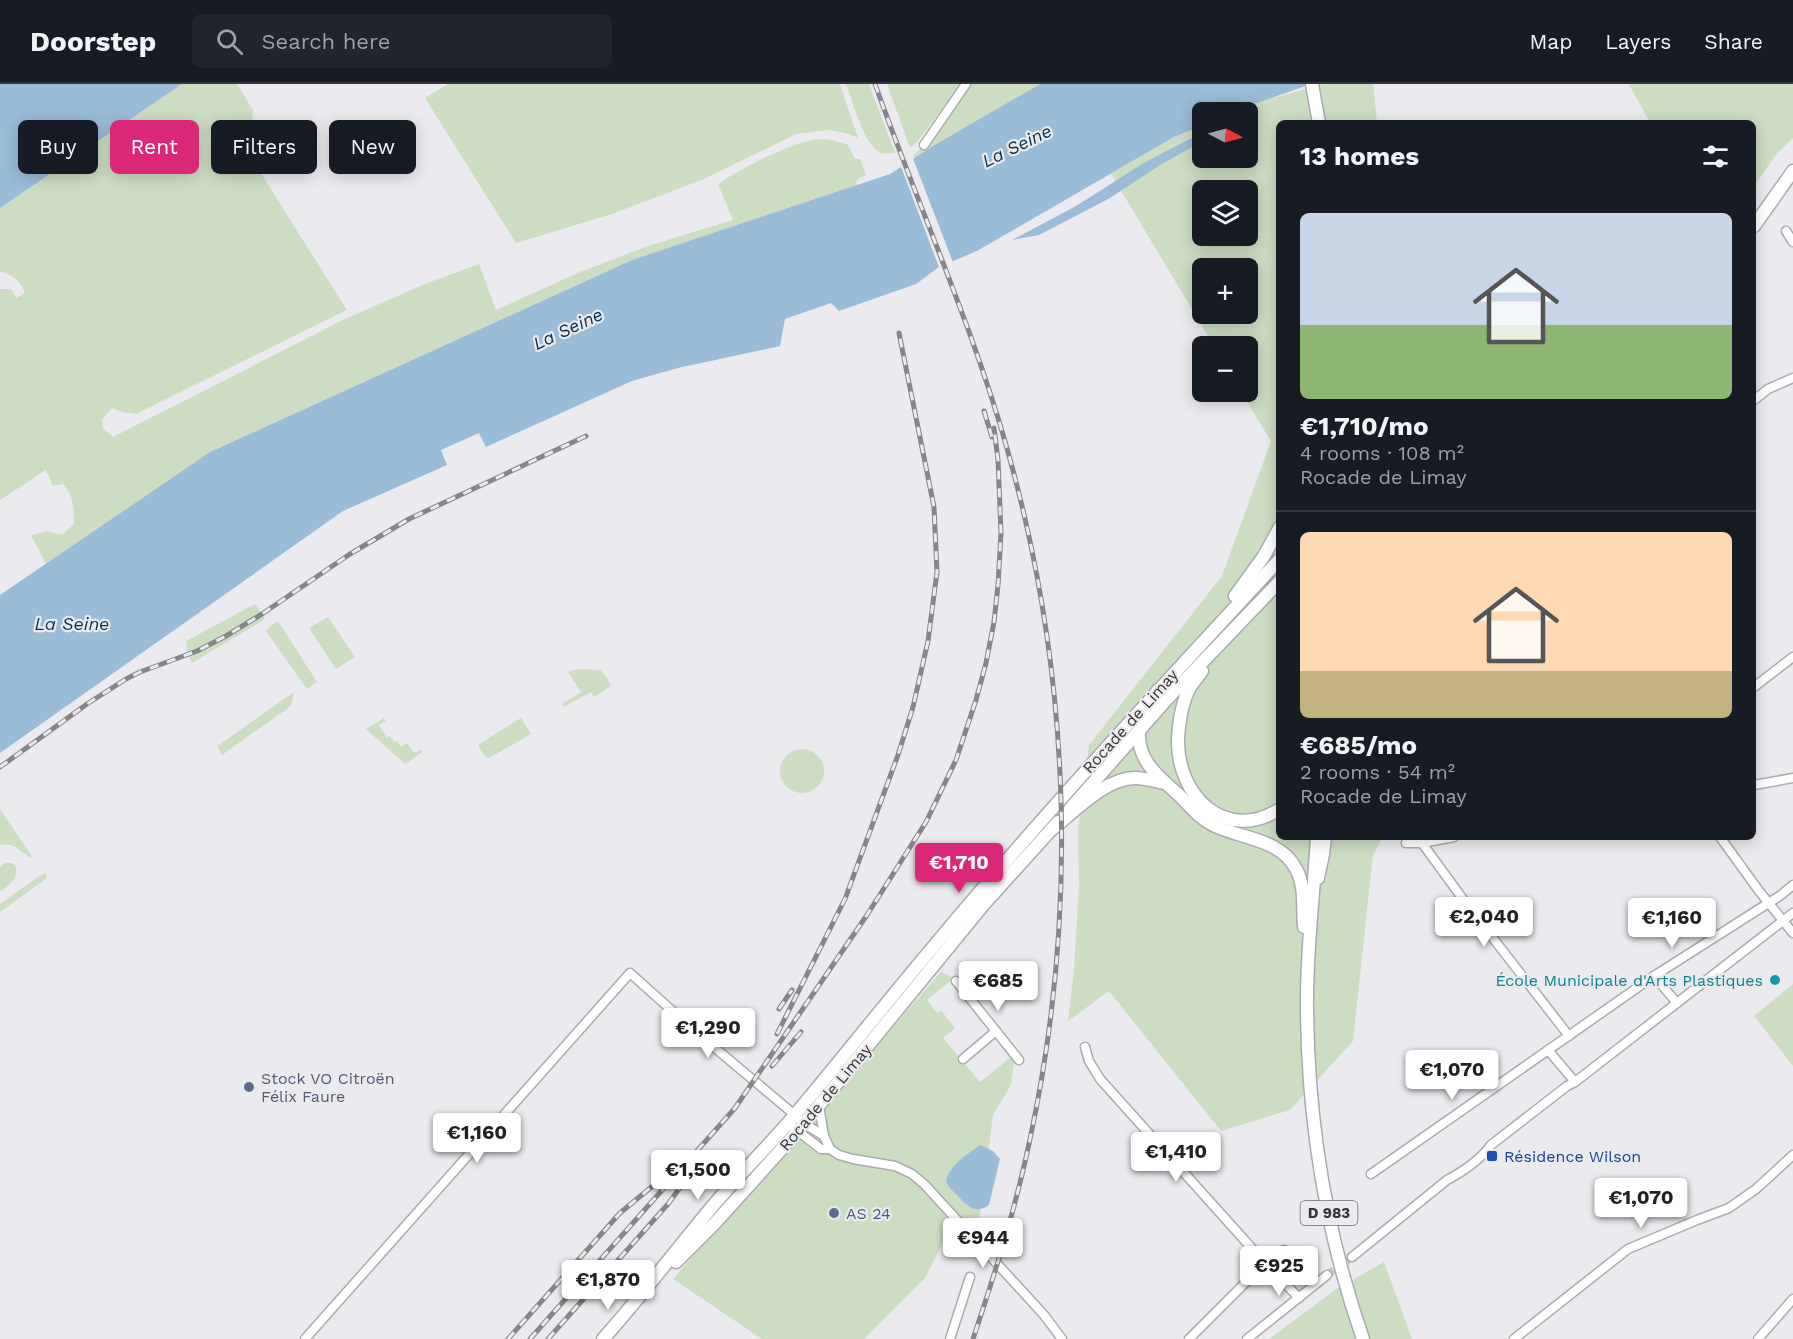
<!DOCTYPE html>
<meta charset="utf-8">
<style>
:root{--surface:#171b24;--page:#20242c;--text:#f1f3f6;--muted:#9ea1a6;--line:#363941;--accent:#db2777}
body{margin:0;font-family:"Work Sans",sans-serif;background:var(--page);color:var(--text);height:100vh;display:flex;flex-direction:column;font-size:22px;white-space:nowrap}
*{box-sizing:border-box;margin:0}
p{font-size:20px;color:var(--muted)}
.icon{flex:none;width:33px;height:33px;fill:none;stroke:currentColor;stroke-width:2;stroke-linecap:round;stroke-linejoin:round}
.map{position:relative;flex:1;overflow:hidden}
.drawer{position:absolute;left:1276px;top:36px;width:480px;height:720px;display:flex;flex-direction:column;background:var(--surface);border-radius:9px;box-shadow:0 3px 15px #0003}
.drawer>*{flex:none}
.guide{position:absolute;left:18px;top:36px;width:570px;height:54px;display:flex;gap:12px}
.needle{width:39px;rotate:96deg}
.fabs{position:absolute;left:1192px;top:18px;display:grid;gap:12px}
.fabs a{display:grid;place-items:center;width:66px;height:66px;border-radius:9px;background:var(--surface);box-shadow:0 3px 15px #0003;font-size:30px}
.price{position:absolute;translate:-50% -51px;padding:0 14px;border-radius:6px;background:#fff;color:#222;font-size:20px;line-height:39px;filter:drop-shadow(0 2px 3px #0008)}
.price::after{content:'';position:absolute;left:50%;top:36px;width:18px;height:14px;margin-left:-9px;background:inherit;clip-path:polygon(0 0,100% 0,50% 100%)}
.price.active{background:var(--accent);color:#fff}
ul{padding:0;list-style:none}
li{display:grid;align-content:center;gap:12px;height:318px;padding:0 24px}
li+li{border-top:2px solid var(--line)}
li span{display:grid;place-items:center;height:186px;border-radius:9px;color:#555}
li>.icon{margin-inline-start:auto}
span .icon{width:108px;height:108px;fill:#fffc;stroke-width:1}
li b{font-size:26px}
h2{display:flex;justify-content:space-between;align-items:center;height:72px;padding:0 24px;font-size:26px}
.chip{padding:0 21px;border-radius:9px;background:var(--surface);box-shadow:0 3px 15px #0003;font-size:21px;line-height:54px}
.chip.active{background:var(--accent);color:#fff}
header{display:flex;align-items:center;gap:36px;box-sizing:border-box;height:84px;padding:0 30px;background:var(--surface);border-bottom:2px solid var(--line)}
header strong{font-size:28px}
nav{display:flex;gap:33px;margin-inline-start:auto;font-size:21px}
.search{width:420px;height:54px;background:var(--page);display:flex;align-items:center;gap:15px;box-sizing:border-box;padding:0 21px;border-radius:9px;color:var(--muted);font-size:22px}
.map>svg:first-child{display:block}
.green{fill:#ccddc2;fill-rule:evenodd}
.water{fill:#9abcd6}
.pier{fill:#ebebef}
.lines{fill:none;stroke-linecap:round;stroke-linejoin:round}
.street-tunnel{stroke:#c7c7ca;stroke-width:8;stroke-dasharray:8 4;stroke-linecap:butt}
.street-casing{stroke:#ababaf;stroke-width:11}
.secondary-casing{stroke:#ababaf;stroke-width:15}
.primary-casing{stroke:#ababaf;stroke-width:15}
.street{stroke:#fff;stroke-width:8}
.secondary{stroke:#fff;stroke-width:12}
.primary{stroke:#fff;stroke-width:12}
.rail-casing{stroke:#868688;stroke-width:5}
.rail{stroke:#ebebef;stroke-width:3;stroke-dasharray:9;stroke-linecap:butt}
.culture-dot{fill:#0f9aa8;stroke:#ebebef;stroke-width:2}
.service-dot{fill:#5c6f8a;stroke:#ebebef;stroke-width:2}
.transit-dot{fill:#1a4fb4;stroke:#ebebef;stroke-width:2}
.labels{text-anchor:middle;stroke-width:4.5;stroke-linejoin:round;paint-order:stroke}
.shield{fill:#ebebef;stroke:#6d6d6f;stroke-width:1.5}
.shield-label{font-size:15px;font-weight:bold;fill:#373738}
.street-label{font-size:16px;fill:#373738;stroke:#ebebef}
.culture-label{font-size:16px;fill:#0d838f;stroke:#ebebef;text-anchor:end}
.service-label{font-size:16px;fill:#4e5e75;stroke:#ebebef;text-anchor:start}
.transit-label{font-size:16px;fill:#164399;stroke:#ebebef;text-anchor:start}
.water-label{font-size:18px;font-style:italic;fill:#06314c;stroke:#ebebef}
</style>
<header>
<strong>Doorstep</strong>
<div class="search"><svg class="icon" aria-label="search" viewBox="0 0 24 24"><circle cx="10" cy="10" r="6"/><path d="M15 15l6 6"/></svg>Search here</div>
<nav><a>Map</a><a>Layers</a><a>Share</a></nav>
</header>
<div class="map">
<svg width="1793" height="1255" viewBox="0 0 1793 1255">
<rect width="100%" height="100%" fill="#ebebef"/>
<g class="green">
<path d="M182 0H237L253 26 250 72 347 226 136 330 121 328 112 324 102 336 103 345 113 353 345 235 425 200 479 180 496 226 580 188 645 163 733 136 718 100C741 84 793 57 820 55 830 55 838 57 848 61L855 75H860L866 91 858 95 856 99 858 102 632 176 210 368 46 480 31 451 47 447 57 450H63L74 440C74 425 74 412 63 400L53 402 46 386 0 416V205H11L16 214 25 209C21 197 12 191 0 187V124Z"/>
<path d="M448 0H840L858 54 849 50 829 46 796 50 704 95 609 131 516 159 425 14Z"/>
<path d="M846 0H869L895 69C891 69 885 70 881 69 865 64 852 15 846 0Z"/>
<path d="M887 0H961L916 59 910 64Z"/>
<path d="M971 0H1040L914 74 913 71 929 58Z"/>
<path d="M1320 0H1373L1377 39H1280V753H1383L1373 771 1353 957 1290 1026 1221 1047 1109 907 1068 937 1074 885 1079 801 1078 746 1089 661 1222 492 1271 357 1241 308H1248V262H1214L1111 90 1174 53 1203 41V74H1248V28H1232L1261 17 1303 6ZM1203 106H1248V152H1203ZM1203 184H1248V230H1203Z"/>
<path d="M1629 0H1793V54L1778 68 1754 102V39H1650Z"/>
<path d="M255 520 265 535 192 579 187 568 186 557Z"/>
<path d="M328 533 355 573 336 585 309 544Z"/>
<path d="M278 537 317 598 307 605 266 547 270 542Z"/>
<path d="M577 585 600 586 606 592 611 602 594 613 591 608 564 623 562 620 581 608 568 588Z"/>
<path d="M294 608 291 622 222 671 217 662Z"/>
<path d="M384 634 386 637 379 641 387 654 390 652 394 658 397 657 401 663 407 659 414 669 421 665 422 668 405 680 366 645Z"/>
<path d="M521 634 531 650 489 674 485 673 479 663V660Z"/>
<circle cx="802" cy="687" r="22"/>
<path d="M0 725 33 774C17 768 20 759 0 761Z"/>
<path d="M5 779H11L15 781C20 794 10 800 2 807L0 806V783Z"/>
<path d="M46 789 47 794 0 828V820L38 793Z"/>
<path d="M941 888 954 894 927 916 937 929 941 926 955 944 943 954 980 998 1011 973 1014 977 1011 1001 993 1031 979 1138 952 1141 925 1194 864 1255H762L673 1195Z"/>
<path d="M1793 900V982L1754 932Z"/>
<path d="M1384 1178 1412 1255H1269L1335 1206Z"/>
</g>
<g class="water">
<path d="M0 0H182L0 124Z"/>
<path d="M1040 0H1311L1232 28H1203V41L1174 53 977 167 939 183 916 200 839 227 831 219 785 235 780 262 678 284 632 297 486 363 479 349 441 366 447 381 343 427 0 669V511L210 368 632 176 890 90 933 62Z"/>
<path d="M1203 48V57L1160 81 1110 114 1039 151 1012 156 1076 122 1142 80Z"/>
<path d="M980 1061 993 1067 1000 1075 989 1121C976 1130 968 1123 959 1113 954 1108 949 1104 946 1098 948 1082 968 1070 980 1061Z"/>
</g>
<path class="pier" d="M912 72 954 181 940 186 900 80Z"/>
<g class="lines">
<path class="street-tunnel" d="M1327 1191 1352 1173"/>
<defs>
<g id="street">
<path d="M924 61 966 0"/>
<path d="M1786 147 1793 158"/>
<path d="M1754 316 1768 305 1793 294"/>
<path d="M1754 603 1793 573"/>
<path d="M1754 701 1793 694"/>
<path d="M1720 753 1759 807 1793 849"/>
<path d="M1406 759H1422L1454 753"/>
<path d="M1422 759 1468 822 1569 952"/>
<path d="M1654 892 1677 919"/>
<path d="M956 897 1019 976"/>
<path d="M1085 963 1089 977 1100 995 1265 1179 1299 1214"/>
<path d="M1548 966 1575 998"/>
<path d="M963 975 996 947"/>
<path d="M819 1022 824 1052 830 1065"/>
<path d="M794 1044 821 1065H830L839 1071 853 1075 895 1082 912 1090 924 1100 1044 1231 1062 1255"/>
<path d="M1371 1090 1654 892 1781 811 1793 801"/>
<path d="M1352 1173 1447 1096C1464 1087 1480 1076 1491 1061L1567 1002 1575 998 1793 829"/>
<path d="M305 1255 630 889 696 948 808 1042 824 1052"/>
<path d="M950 1255 970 1193"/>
<path d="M1189 1255 1265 1179 1284 1166"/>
<path d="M1247 1255 1327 1191"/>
<path d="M1514 1255 1628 1165 1697 1136 1729 1124 1756 1105 1793 1071"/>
<path d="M1758 1255 1793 1215"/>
</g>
<g id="secondary">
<path d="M1754 142 1793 87"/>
<path d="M1235 512 1264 472 1280 443"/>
<path d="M1202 587C1198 593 1192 599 1189 605 1182 619 1179 639 1178 654 1176 711 1225 760 1280 725"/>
<path d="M1070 725 1166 616 1280 497"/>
<path d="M1318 794 1323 770 1325 753"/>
<path d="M676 1178 715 1139 798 1047 984 820 1058 738"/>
<path d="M603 1255C638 1216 669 1175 702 1135 729 1101 760 1071 789 1038 838 980 885 920 934 862 1045 729 1162 602 1280 475"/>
</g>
<g id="primary">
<path d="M1312 0 1319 39"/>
<path d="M1158 606C1151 618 1140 633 1139 648 1137 677 1160 694 1179 711 1190 722 1199 734 1213 741 1241 755 1280 754 1296 785 1306 803 1302 824 1304 843"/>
<path d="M1051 746C1074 728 1105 694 1135 694 1145 694 1155 697 1164 699"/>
<path d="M1317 753C1314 810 1306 868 1307 925 1308 1038 1326 1149 1363 1255"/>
</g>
</defs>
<use href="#street" class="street-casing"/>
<use href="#secondary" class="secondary-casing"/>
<use href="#primary" class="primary-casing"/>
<use href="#street" class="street"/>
<use href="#secondary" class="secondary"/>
<use href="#primary" class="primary"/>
<defs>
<g id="rail">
<path d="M875 0C920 127 976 249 1011 379 1071 599 1078 832 1030 1055 1016 1123 995 1189 973 1255"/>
<path d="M984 327 992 353"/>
<path d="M0 683 87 620 126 595 140 588 197 567 226 552 262 530 350 470 409 435 586 352"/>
<path d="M779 925 792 906"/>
<path d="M777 950 845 815 898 671 913 623 928 557 937 488 934 423 899 249"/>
<path d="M772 982 801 948"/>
<path d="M508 1255 620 1129 672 1086"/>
<path d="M530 1255 735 1024 867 831 926 738 956 676 976 616 986 579 994 538 998 501 1001 449 998 376 994 344"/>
<path d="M548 1255 668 1120 705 1069"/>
</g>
</defs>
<use href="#rail" class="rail-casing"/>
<use href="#rail" class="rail"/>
</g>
<circle class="culture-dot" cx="1775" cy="896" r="6"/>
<g class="service-dot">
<circle cx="249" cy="1003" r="6"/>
<circle cx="834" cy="1129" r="6"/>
</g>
<rect class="transit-dot" x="1486" y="1066" width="12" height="12" rx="3"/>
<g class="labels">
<rect class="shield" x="1300.5" y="1117" width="57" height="24" rx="4.5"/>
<g class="shield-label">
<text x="1329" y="1134">D 983</text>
</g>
<g class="street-label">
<text transform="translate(1130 637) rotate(-48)" y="6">Rocade de Limay</text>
<text transform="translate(825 1013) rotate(-50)" y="6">Rocade de Limay</text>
</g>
<g class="culture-label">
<text x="1763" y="902">École Municipale d'Arts Plastiques</text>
</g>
<g class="service-label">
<text x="261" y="1000">Stock VO Citroën<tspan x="261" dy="18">Félix Faure</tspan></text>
<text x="846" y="1135">AS 24</text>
</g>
<g class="transit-label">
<text x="1504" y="1078">Résidence Wilson</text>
</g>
<g class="water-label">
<text transform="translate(1017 62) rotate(-26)" y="6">La Seine</text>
<text transform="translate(568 245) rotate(-25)" y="6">La Seine</text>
<text x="72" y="546">La Seine</text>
</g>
</g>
</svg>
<div class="fabs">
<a><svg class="needle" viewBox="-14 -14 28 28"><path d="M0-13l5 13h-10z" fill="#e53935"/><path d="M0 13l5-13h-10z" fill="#9ea1a6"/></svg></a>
<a><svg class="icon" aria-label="layers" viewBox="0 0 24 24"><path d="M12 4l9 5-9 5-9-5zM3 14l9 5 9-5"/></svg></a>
<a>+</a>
<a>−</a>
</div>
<b class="price active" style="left:959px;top:810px">€1,710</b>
<b class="price" style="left:1484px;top:864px">€2,040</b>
<b class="price" style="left:1672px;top:865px">€1,160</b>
<b class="price" style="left:998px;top:928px">€685</b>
<b class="price" style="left:708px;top:975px">€1,290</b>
<b class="price" style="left:1452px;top:1017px">€1,070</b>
<b class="price" style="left:477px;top:1080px">€1,160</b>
<b class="price" style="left:1176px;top:1099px">€1,410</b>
<b class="price" style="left:698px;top:1117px">€1,500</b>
<b class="price" style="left:1641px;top:1145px">€1,070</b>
<b class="price" style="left:983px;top:1185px">€944</b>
<b class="price" style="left:1279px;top:1213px">€925</b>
<b class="price" style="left:608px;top:1227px">€1,870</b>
<div class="guide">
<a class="chip">Buy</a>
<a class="chip active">Rent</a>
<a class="chip">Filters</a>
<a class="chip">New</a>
</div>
<section class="drawer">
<h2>13 homes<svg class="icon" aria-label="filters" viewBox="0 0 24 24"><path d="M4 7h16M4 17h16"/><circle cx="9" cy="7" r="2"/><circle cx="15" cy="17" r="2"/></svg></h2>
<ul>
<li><span style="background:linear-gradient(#c9d6e8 60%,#8fb573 0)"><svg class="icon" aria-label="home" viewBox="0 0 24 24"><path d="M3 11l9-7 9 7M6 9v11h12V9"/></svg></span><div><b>€1,710/mo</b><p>4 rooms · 108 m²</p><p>Rocade de Limay</p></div></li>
<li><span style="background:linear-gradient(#ffd9b3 75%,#c2b280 0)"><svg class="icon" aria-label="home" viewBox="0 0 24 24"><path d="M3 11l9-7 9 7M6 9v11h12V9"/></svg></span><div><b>€685/mo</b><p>2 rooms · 54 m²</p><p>Rocade de Limay</p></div></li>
</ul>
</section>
</div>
